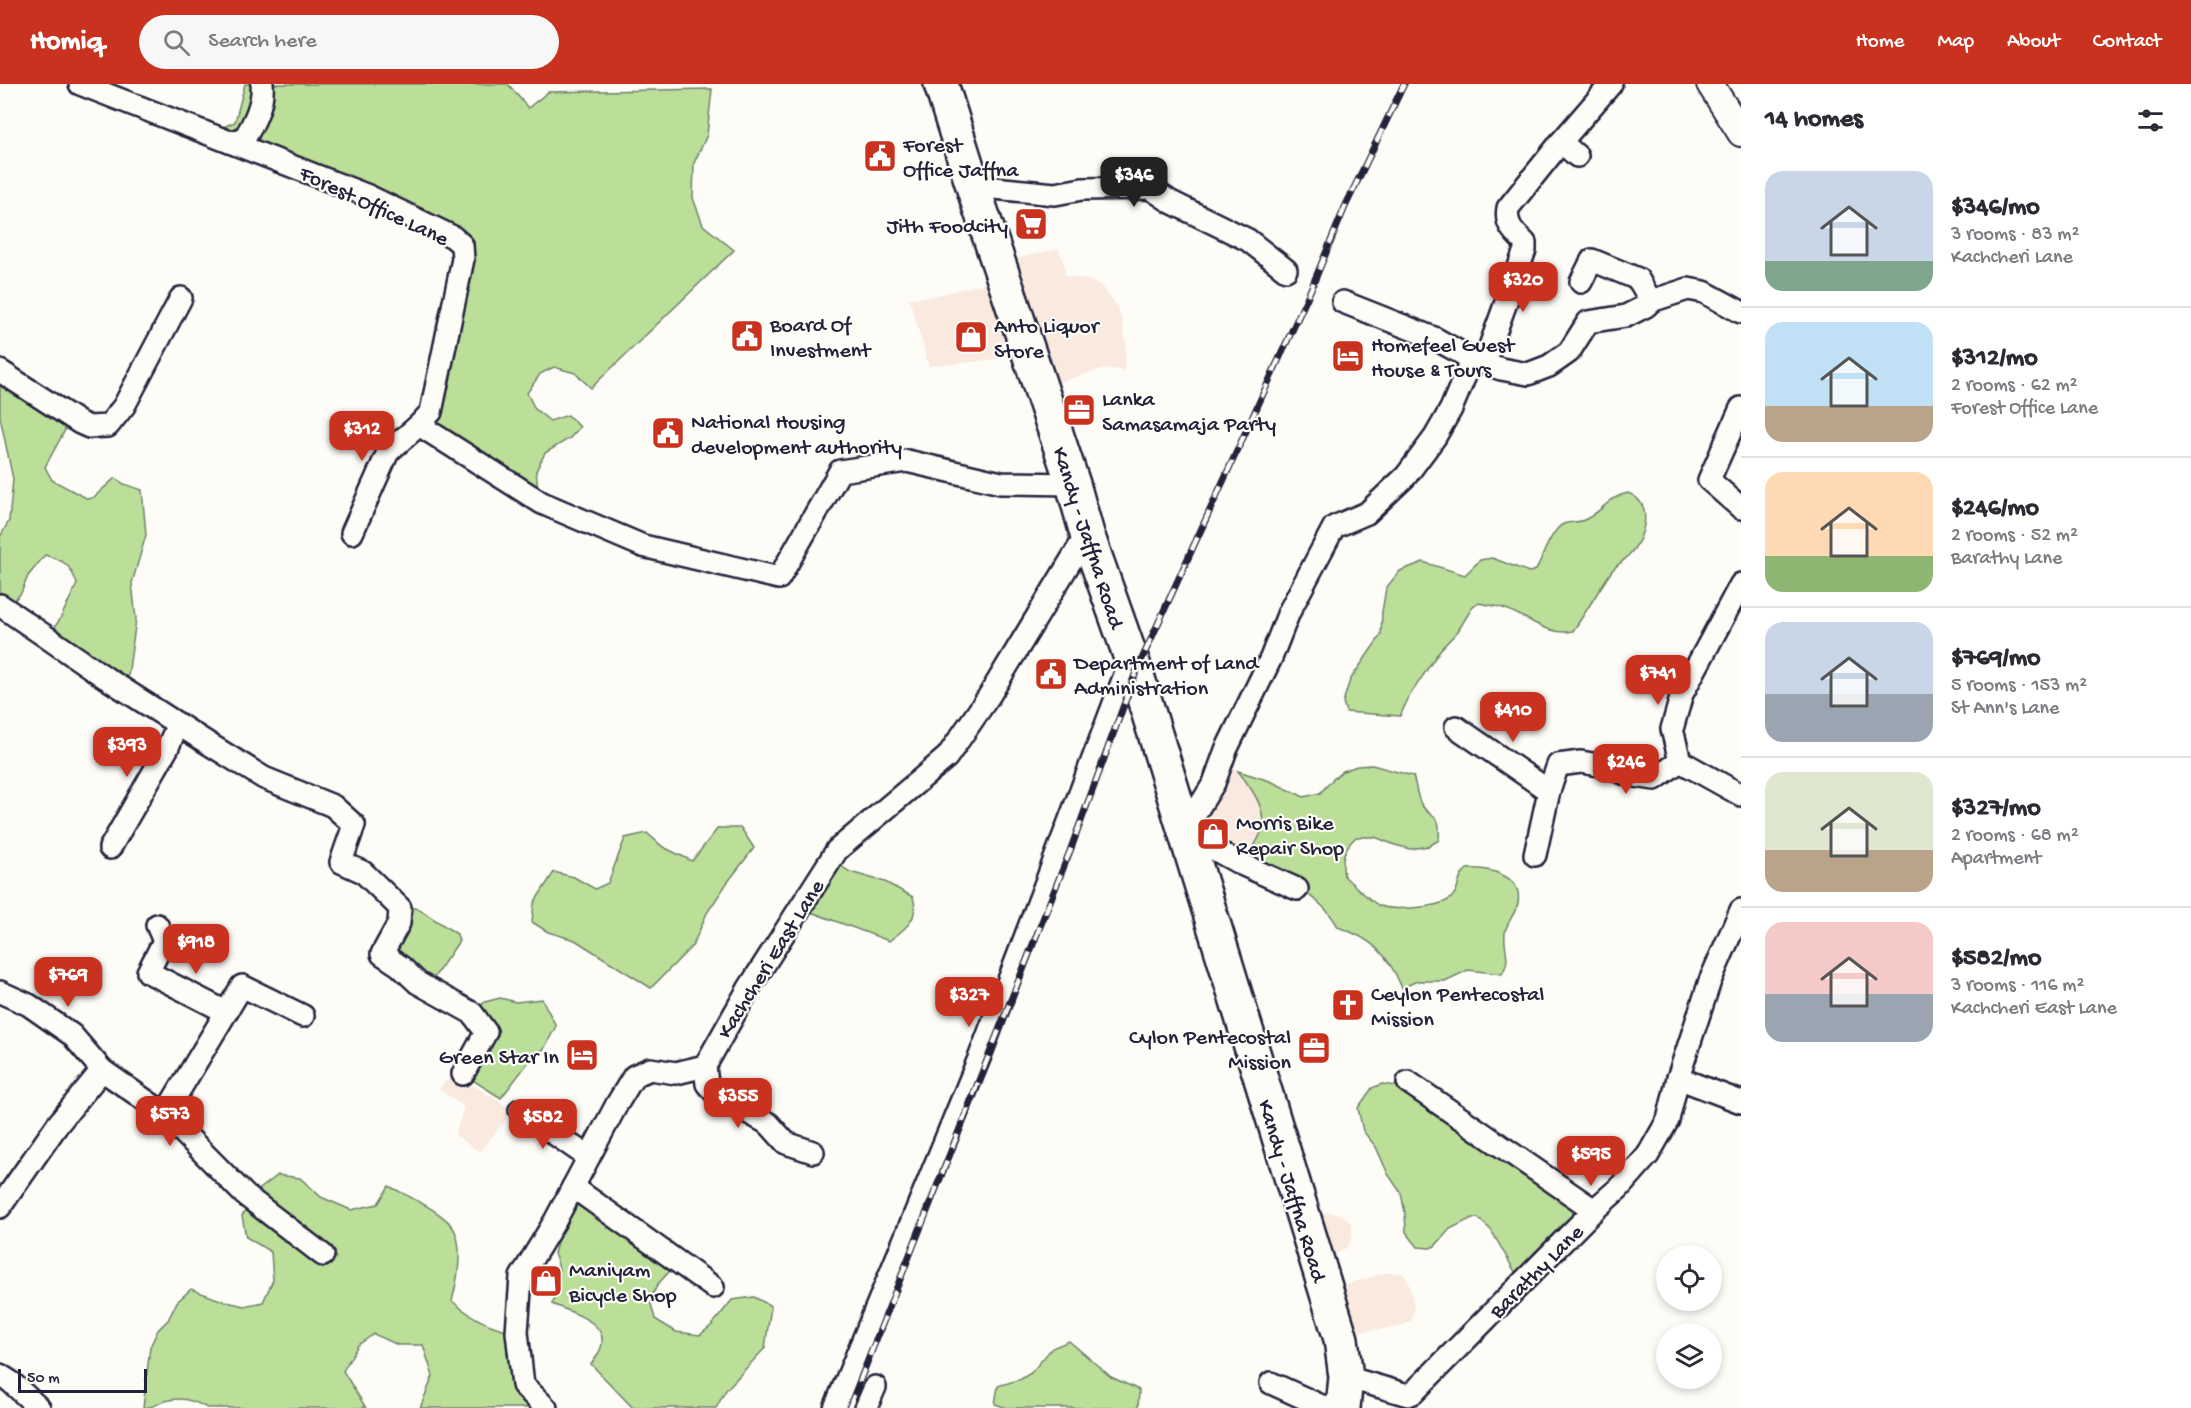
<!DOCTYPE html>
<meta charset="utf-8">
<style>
:root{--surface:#fff;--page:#f7f7f7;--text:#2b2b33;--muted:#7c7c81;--line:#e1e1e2;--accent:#c8321e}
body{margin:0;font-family:"Gochi Hand",sans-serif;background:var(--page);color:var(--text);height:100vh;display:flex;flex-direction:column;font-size:22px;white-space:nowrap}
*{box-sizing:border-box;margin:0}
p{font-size:20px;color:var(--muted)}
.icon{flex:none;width:33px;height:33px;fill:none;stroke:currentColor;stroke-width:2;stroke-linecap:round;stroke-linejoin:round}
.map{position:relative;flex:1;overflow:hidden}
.sheet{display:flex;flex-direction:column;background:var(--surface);width:450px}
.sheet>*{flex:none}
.controls{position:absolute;left:1656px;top:1161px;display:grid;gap:12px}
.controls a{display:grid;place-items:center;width:66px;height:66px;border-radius:50%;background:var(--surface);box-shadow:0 3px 9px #0003;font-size:30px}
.scale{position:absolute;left:18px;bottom:15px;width:129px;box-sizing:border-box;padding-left:6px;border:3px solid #22223b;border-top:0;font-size:16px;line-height:21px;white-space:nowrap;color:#22223b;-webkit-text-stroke:4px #fdfcf7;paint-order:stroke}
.price{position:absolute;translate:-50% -51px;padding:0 14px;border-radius:12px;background:var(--accent);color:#fff;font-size:20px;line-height:39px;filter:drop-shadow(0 2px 3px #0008)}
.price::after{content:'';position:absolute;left:50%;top:36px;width:18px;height:14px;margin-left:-9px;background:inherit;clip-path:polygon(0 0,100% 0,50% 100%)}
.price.selected{background:#222;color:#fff}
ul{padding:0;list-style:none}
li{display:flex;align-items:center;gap:18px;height:150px;padding:0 24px}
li+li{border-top:2px solid var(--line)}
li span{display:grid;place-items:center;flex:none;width:168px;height:120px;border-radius:18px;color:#555}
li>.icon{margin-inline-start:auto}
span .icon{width:72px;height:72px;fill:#fffc;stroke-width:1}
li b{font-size:26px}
h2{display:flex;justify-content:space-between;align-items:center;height:72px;padding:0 24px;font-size:26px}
header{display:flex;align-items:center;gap:36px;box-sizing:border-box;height:84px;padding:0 30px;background:var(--accent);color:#fff}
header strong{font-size:28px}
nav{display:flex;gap:33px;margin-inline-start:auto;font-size:21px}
.search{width:420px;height:54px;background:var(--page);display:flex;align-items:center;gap:15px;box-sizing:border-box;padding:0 21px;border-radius:33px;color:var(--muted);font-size:22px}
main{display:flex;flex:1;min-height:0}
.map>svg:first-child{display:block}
.built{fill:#fae9df}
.green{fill:#bbdf99;stroke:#6e806a;stroke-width:1.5}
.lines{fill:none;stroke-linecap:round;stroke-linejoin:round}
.minor-casing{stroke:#22223b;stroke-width:26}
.tertiary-casing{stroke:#22223b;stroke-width:30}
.trunk-casing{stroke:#22223b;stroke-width:38}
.minor{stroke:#fdfcf7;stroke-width:21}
.tertiary{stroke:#fdfcf7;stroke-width:26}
.trunk{stroke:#fdfcf7;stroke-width:33}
.rail-casing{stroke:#22223b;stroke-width:7}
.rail{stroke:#fdfcf7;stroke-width:4.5;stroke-dasharray:14;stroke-linecap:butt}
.labels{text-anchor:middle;stroke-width:4.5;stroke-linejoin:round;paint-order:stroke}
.poi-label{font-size:22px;fill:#22223b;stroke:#fdfcf7;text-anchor:start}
.street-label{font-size:22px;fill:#22223b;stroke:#fdfcf7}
</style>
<header>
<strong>Homiq</strong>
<div class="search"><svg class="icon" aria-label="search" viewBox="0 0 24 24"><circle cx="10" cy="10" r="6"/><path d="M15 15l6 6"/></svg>Search here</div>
<nav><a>Home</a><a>Map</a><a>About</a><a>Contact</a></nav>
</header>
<main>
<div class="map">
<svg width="1741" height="1324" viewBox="0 0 1741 1324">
<rect width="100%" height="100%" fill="#fdfcf7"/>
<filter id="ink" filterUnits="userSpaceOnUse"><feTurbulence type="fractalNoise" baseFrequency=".0167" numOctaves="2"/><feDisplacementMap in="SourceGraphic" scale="12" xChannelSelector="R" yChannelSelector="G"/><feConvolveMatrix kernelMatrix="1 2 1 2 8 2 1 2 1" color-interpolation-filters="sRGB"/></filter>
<g filter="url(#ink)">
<g class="built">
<path d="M1059 165 1064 180 1065 192 1089 196 1100 201 1115 219 1122 235 1126 261 1124 287 1112 285 1099 286 1040 304 1027 263 1009 272 990 276 929 282 909 214 929 213 983 200 1003 191 1006 177Z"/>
<path d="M1226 680 1238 687 1253 706 1259 717 1263 737 1260 751 1241 780 1185 749Z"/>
<path d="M451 991 481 1006 513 1027 480 1068 455 1051 464 1023 439 1005Z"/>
<path d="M1328 1128 1342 1131 1352 1140V1155L1347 1163 1338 1169 1316 1176 1303 1136Z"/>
<path d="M1384 1189H1403L1406 1193 1411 1208 1414 1226 1411 1237 1398 1243 1339 1250 1325 1207Z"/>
</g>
<g class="green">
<path d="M245 0H508L528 24 548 8 712 5 707 51 694 79 693 114 703 141 734 166 591 304 575 289 554 283 540 290 527 309 535 325 550 337 568 331 580 343 570 354 545 369 536 387 538 404 419 341 462 161 209 49 235 38Z"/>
<path d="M0 287 57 324 65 346 45 383 52 396 88 415 94 413 115 394 124 400 142 406 146 451 132 499 136 535 126 607 48 554 60 535 77 500C70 480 65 477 45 471L28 492 21 509 6 525 0 521V453L9 437 13 395 0 333Z"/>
<path d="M1628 409C1655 420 1645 454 1628 472 1623 478 1616 481 1611 488 1598 507 1586 528 1573 547 1550 553 1527 533 1506 525 1498 522 1487 521 1478 519L1473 522 1458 547 1440 566 1410 611 1400 632 1346 628 1343 618 1350 596 1381 551 1382 528 1386 504 1400 487 1423 478 1465 491 1480 476 1492 474 1529 488 1536 486C1543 472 1547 456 1558 444 1565 436 1575 440 1584 436 1601 429 1609 412 1628 409Z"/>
<path d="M1372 681 1413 692C1416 700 1417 714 1421 720 1432 738 1441 726 1439 756L1429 762 1410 765 1395 761 1375 753H1356C1343 765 1341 775 1344 792 1352 799 1371 818 1380 822 1394 827 1442 824 1452 813 1460 805 1457 792 1467 785 1487 784 1523 790 1518 819 1516 829 1506 839 1505 849 1503 866 1512 873 1502 890L1468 886 1445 897H1417L1402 904C1388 870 1373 855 1338 843 1320 807 1276 795 1241 780 1247 771 1256 761 1260 751 1270 727 1251 704 1238 687L1270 697 1304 713 1320 709 1333 695 1343 687 1357 682Z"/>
<path d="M718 744H741L754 764 727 799 707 829 693 861 651 904 575 856 548 848 532 838 534 819 554 788 574 793 595 805 608 799 625 754 647 749 663 763 692 777Z"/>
<path d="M831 775 850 788 885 798 913 813C920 835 905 845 889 857L800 824Z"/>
<path d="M400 824H417L457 850 459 857 427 904 382 870Z"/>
<path d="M500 914 516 918 542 915 556 942 544 965 534 971 501 1014 463 990 486 948 472 929 485 918Z"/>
<path d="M1382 1000 1418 1005 1594 1126 1522 1200 1491 1146 1478 1134H1472L1450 1145 1435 1162 1430 1164 1418 1163 1406 1148 1405 1129 1401 1109 1388 1090 1376 1063 1363 1047 1358 1024 1372 1004Z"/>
<path d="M278 1091 300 1094 321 1113 351 1126 378 1120 389 1102C407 1112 447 1129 455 1147 463 1166 457 1198 452 1217 472 1234 491 1244 517 1248L523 1301 546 1324H420L433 1292 423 1261H398L374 1250 358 1261 343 1287 366 1324H207C194 1316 181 1312 165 1317 155 1320 154 1324 143 1324L150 1263 158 1246 168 1236 177 1218 191 1205 223 1217 244 1222 263 1218 273 1196 271 1168 246 1153 242 1132 256 1108Z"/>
<path d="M573 1103 678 1178 658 1200 650 1216 655 1235 676 1248 700 1251 712 1241 732 1216 754 1213 771 1222 765 1264 726 1306 716 1324H633L591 1280C623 1243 580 1232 552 1220 559 1203 563 1187 554 1170L558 1154 555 1137Z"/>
<path d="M1069 1257 1111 1293 1139 1306 1138 1324H1007L995 1320 998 1302 1021 1295 1031 1289 1052 1264Z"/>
</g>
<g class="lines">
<defs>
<g id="minor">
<path d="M80 0 366 111 453 153 462 161 463 175 431 328 419 341 542 419 643 462 779 494 840 387 907 377 1001 399 1073 400"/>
<path d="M230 58 244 55C254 39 264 19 262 0"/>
<path d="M1561 58 1577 72"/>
<path d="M973 102 1055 110 1082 105 1150 104 1171 118 1248 156 1286 186"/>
<path d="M1581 198 1592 176 1638 195 1651 217"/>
<path d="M1343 218 1434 254 1472 275 1501 285 1528 290 1549 282 1569 268 1588 238 1626 232 1646 222 1651 217 1688 205 1704 208 1741 228"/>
<path d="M1484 279 1525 166V159C1514 148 1505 141 1508 124L1561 58 1611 0"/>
<path d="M0 287 80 339 89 343 108 342 124 322 181 214"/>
<path d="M1741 324 1709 396 1741 424"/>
<path d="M352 449 388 368 419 341"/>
<path d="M1741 500 1682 610 1672 645 1680 677 1741 711"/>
<path d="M0 521 106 594 209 660 264 694 333 722 354 741 341 778 363 788 400 824 399 839 382 870 400 882 418 899 472 929 486 948 463 990"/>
<path d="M1456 643 1549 707"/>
<path d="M1183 742 1196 728 1214 699 1226 666 1271 574 1289 528 1334 443 1367 429 1406 392 1435 353 1451 325 1472 275"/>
<path d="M1185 749 1241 780 1297 805"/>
<path d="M110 764 167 665 178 640"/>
<path d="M1535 771 1549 707 1558 681 1581 678 1610 683 1628 691 1655 695 1680 677"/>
<path d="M157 841 164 857 148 888 226 928"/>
<path d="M0 908 29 921 72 951 102 986 165 1030 245 1111 323 1171"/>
<path d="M705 982 707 1000 718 1012 769 1040 786 1059 813 1068"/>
<path d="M1678 994 1741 1018"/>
<path d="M1408 998 1594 1126"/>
<path d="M520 1026 588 1073"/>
<path d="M165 1030 242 902 303 932"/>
<path d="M573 1103 713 1203"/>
<path d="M0 1123 58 1040 102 986"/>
<path d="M0 1291 11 1298 39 1324"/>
<path d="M1346 1293 1408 1311 1413 1309 1594 1126 1619 1104 1648 1071 1668 1036 1678 994 1710 897 1741 826"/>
<path d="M1271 1299 1326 1324"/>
<path d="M546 1324 523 1301 517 1248 521 1193 555 1137 617 1020 634 992 650 985 676 989 705 982 749 904 837 766 947 673 989 612 1087 450"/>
<path d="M835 1324 980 972 1131 575"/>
<path d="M866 1324 875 1303"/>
</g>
<path id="tertiary" d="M1710 0 1741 49"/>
<path id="trunk" d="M941 0 978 118 1073 400 1087 450 1136 588 1341 1255 1346 1293 1343 1324"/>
</defs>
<use href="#minor" class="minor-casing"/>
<use href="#tertiary" class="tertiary-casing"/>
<use href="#trunk" class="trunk-casing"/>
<use href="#minor" class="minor"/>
<use href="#tertiary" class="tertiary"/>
<use href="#trunk" class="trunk"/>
<defs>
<path id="rail" d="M849 1324 1070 767 1136 588 1311 205 1345 123 1404 0"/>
</defs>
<use href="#rail" class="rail-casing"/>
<use href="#rail" class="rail"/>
</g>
</g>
<defs>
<symbol id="civic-square" viewBox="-11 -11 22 22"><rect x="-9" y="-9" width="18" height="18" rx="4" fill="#c8321e" stroke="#fdfcf7"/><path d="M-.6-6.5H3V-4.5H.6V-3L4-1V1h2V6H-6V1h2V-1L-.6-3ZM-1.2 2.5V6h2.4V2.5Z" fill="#fff"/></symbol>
<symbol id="supermarket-square" viewBox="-11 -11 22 22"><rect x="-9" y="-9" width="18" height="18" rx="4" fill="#c8321e" stroke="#fdfcf7"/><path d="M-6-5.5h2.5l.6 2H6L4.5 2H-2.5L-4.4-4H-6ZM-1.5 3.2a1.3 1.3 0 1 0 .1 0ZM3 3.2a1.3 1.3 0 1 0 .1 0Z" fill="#fff"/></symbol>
<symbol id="shop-square" viewBox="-11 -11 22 22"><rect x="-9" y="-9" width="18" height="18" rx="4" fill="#c8321e" stroke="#fdfcf7"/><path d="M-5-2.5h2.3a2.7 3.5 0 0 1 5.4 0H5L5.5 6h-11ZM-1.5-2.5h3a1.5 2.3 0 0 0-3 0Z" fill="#fff"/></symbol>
<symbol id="hotel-square" viewBox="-11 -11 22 22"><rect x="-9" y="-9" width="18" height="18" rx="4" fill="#c8321e" stroke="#fdfcf7"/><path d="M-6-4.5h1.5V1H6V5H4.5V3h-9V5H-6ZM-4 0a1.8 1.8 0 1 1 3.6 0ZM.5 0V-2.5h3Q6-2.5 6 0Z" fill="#fff"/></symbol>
<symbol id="office-square" viewBox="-11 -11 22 22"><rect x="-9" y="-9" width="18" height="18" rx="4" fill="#c8321e" stroke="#fdfcf7"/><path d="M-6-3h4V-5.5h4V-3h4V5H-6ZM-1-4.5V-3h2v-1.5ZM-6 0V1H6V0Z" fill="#fff"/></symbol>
<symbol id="church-square" viewBox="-11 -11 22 22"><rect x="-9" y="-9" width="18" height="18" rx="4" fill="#c8321e" stroke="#fdfcf7"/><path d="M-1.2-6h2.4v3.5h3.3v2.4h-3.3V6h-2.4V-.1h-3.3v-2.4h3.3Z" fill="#fff"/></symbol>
</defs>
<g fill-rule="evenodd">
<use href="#civic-square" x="861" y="53" width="38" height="38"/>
<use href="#supermarket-square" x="1012" y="121" width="38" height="38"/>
<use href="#civic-square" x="728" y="233" width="38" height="38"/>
<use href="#shop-square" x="952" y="234" width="38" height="38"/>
<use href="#hotel-square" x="1329" y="253" width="38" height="38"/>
<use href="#office-square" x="1060" y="307" width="38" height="38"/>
<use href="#civic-square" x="649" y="330" width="38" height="38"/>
<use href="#civic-square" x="1032" y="571" width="38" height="38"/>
<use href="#shop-square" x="1194" y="731" width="38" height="38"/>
<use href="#church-square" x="1329" y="902" width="38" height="38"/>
<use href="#office-square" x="1295" y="945" width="38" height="38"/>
<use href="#hotel-square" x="563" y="952" width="38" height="38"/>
<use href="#shop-square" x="527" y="1178" width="38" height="38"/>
</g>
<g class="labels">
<g class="poi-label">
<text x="903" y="67">Forest<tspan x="903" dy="25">Office Jaffna</tspan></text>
<text x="1008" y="148" text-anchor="end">Jith Foodcity</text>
<text x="770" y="247">Board Of<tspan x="770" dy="25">Investment</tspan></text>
<text x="994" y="248">Anto Liquor<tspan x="994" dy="25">Store</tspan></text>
<text x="1371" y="267">Homefeel Guest<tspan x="1371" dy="25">House &amp; Tours</tspan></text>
<text x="1102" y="321">Lanka<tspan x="1102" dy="25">Samasamaja Party</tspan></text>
<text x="691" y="344">National Housing<tspan x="691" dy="25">development authority</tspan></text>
<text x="1074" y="585">Department of Land<tspan x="1074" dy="25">Administration</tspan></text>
<text x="1236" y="745">Morris Bike<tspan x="1236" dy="25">Repair Shop</tspan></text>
<text x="1371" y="916">Ceylon Pentecostal<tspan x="1371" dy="25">Mission</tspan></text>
<text x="1291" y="959" text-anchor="end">Cylon Pentecostal<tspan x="1291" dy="25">Mission</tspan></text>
<text x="559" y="979" text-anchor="end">Green Star In</text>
<text x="569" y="1192">Maniyam<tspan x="569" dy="25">Bicycle Shop</tspan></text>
</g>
<g class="street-label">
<text transform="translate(375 120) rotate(25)" y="8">Forest Office Lane</text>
<text transform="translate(1090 453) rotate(72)" y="8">Kandy - Jaffna Road</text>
<text transform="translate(769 874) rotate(-58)" y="8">Kachcheri East Lane</text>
<text transform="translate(1294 1106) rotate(73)" y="8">Kandy - Jaffna Road</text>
<text transform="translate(1535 1186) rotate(-45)" y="8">Barathy Lane</text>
</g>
</g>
</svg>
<div class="controls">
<a><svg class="icon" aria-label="locate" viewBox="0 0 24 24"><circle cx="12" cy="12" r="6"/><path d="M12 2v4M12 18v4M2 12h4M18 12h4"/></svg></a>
<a><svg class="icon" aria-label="layers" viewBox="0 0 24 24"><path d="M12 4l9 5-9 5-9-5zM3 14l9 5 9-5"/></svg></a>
</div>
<div class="scale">50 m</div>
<b class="price selected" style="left:1134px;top:124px">$346</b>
<b class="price" style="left:1523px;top:229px">$320</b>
<b class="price" style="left:362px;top:378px">$312</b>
<b class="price" style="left:1658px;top:622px">$741</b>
<b class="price" style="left:1513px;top:659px">$410</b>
<b class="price" style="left:127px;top:694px">$393</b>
<b class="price" style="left:1626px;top:711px">$246</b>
<b class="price" style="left:196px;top:891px">$918</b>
<b class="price" style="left:68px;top:924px">$769</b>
<b class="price" style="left:969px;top:944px">$327</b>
<b class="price" style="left:738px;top:1045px">$355</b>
<b class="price" style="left:170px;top:1063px">$573</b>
<b class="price" style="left:543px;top:1066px">$582</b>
<b class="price" style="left:1591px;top:1103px">$595</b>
</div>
<section class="sheet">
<h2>14 homes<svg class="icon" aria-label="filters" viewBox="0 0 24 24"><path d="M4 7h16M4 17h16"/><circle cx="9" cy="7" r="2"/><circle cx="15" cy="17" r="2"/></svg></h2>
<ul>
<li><span style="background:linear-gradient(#c9d6e8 75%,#7fa58c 0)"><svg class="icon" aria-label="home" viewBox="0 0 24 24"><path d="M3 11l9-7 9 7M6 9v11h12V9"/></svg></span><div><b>$346/mo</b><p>3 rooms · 83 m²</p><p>Kachcheri Lane</p></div></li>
<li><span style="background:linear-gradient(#bfe0f5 70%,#b9a48a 0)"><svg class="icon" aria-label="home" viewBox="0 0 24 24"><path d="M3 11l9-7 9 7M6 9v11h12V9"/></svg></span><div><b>$312/mo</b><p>2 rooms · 62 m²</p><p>Forest Office Lane</p></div></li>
<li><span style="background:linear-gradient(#ffd9b3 70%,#8fb573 0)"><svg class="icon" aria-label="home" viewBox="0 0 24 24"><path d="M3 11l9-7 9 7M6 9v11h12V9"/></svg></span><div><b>$246/mo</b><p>2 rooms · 52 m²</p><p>Barathy Lane</p></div></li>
<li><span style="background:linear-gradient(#c9d6e8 60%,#9aa5b1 0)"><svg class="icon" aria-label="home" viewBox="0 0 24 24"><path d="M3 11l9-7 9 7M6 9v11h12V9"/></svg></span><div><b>$769/mo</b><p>5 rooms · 153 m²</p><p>St Ann's Lane</p></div></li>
<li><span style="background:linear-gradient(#dfe7d0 65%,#b9a48a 0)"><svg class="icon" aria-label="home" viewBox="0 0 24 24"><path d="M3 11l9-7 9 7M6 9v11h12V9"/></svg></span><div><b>$327/mo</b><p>2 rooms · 68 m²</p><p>Apartment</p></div></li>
<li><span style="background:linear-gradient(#f6c9c9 60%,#9aa5b1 0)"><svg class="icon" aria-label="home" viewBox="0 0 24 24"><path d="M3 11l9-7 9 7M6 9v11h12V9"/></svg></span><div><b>$582/mo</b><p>3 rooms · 116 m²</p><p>Kachcheri East Lane</p></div></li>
</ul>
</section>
</main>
